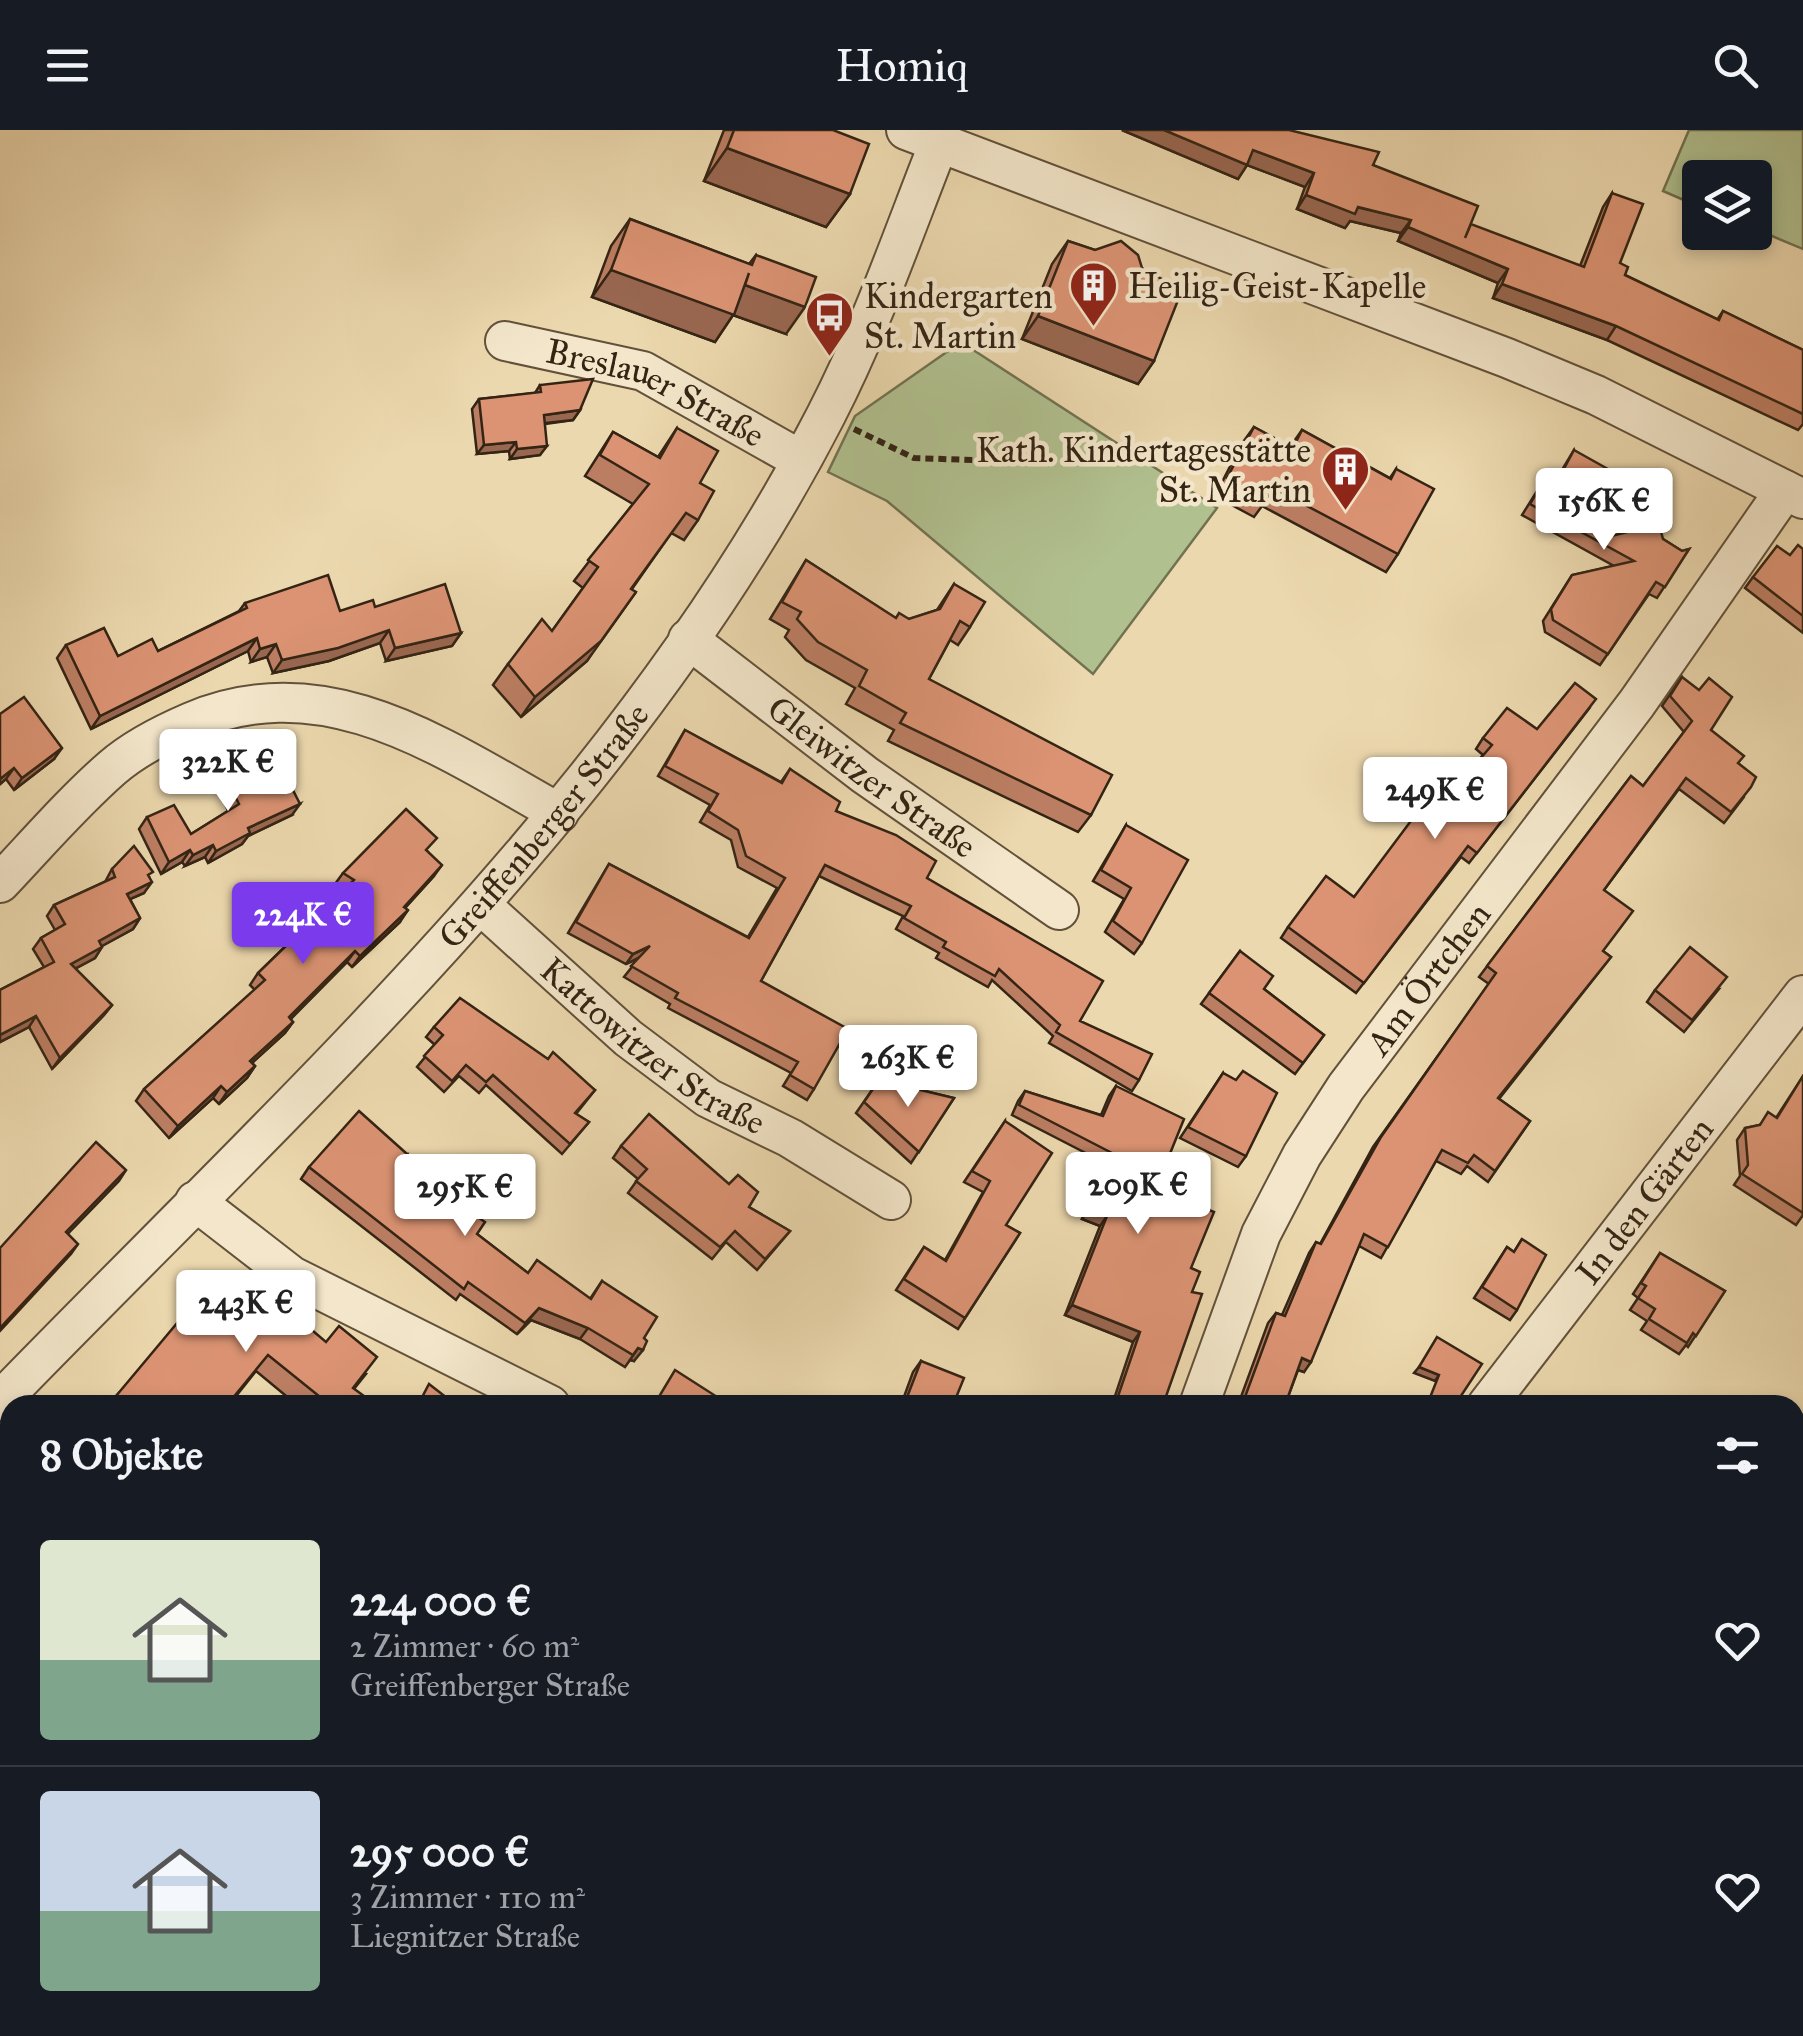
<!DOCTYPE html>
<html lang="de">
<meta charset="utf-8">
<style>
:root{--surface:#171b24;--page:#20242c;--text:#f1f3f6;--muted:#9ea1a6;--line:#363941;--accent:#7c3aed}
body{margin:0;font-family:"IM FELL Great Primer",serif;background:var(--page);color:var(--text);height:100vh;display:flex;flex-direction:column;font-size:38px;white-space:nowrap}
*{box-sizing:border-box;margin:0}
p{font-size:32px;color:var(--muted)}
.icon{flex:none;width:55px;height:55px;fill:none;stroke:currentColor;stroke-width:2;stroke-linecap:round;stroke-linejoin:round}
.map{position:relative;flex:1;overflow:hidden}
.sheet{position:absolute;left:0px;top:1265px;width:1805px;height:642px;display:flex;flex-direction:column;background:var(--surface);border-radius:30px 30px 0 0;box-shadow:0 5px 15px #0003}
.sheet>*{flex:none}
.tools{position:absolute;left:1682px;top:30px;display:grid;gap:20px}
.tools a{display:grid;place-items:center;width:90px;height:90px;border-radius:10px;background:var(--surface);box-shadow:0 5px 15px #0003;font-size:50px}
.price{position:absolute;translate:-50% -85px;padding:0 22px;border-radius:10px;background:#fff;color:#222;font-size:32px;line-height:65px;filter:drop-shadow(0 2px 5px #0008)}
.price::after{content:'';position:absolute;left:50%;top:60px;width:30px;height:22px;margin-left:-15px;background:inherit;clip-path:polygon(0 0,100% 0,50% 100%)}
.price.active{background:var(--accent);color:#fff}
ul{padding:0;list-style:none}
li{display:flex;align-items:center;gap:30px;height:250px;padding:0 40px}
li+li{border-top:2px solid var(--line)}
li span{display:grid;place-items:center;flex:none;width:280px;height:200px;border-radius:10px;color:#555}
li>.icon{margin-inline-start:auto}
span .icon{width:120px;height:120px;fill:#fffc;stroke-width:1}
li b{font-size:42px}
h2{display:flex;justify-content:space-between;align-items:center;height:120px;padding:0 40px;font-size:42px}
header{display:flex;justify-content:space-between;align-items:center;height:130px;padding:0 40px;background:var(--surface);font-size:45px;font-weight:600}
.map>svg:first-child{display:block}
.green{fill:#b1c08f;stroke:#727252;stroke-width:2.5}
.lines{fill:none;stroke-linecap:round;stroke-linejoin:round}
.minor-casing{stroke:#62513a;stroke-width:42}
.path{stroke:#342414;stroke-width:6;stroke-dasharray:8 5;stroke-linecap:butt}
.minor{stroke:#f3e6ca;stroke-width:38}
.wall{fill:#bc7e63;stroke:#342414;stroke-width:2.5}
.shaded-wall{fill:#996750;stroke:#342414;stroke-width:2.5}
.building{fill:#db9373;stroke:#342414;stroke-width:2.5}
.labels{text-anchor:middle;stroke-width:9;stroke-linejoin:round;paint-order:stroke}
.poi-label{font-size:35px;fill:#342414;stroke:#f3e6ca;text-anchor:start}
.street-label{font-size:35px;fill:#342414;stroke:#f3e6ca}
</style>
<header><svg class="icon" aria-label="menu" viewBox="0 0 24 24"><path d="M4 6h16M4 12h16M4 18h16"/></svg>Homiq<svg class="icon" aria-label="search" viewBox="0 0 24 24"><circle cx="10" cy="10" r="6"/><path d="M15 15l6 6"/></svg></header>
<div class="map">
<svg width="1803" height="1906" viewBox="0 0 1803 1906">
<rect width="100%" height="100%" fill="#ecd8ae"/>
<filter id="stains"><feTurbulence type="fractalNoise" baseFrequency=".002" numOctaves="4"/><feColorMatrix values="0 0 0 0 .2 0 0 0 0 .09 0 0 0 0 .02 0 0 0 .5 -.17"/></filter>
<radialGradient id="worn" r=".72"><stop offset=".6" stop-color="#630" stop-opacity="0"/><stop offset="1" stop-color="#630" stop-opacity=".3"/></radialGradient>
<g class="green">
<path d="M1689 0H1803V119L1755 99V48H1700V77L1663 61Z"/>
<path d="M961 212 1217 378 1093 544 887 371 828 342 855 286Z"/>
<path d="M0 1373 10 1377V1898H1289L1309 1906H0Z"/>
</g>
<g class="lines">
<defs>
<g id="minor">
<path d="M906 0 1507 228 1596 265 1803 369"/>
<path id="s1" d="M505 211 643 241 801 330"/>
<path id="s2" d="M688 509 865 645 1059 780"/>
<path d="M0 753C37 714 72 673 112 638 135 618 163 604 191 592 326 534 444 619 559 683"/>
<path id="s3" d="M482 776 628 908 708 968 790 1008 891 1070"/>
<path d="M195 1071 292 1146 550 1275"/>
<path id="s4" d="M0 1271C295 967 630 667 826 285 871 198 903 104 939 13"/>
<path id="s5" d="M1199 1275 1261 1104 1302 1025 1346 957 1637 573 1785 360"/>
<path id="s6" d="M1487 1275 1803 865"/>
<path d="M0 1312 10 1316"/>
<path d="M1795 1562 1803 1551"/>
<path d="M1603 1898 1616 1906"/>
</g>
</defs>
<use href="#minor" class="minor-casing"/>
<g class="path">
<path d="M854 299 914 328 1028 332"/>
<path d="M0 1362 10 1365"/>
<path d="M129 1906 137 1898"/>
<path d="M601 1906 603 1898"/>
</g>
<use href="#minor" class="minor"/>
</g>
<g class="wall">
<path d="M724 0H833L850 64 826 97 704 51Z"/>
<path d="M1122 0 1373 35 1470 96 1580 136 1603 77 1612 63 1620 133 1625 145 1717 190 1723 181 1803 220V294L1798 300 1607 210 1493 168 1498 153 1398 111 1401 103 1350 91 1345 98 1297 79 1305 57 1247 35 1238 49Z"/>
<path d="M630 89 749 134 756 125 786 204 733 185 715 212 592 167 611 116Z"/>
<path d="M1068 111 1095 120 1154 231 1138 254 1022 209 1052 134Z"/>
<path d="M540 255 580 280 573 290 545 294 540 325 510 329 509 321 477 324 472 279 479 269 535 263Z"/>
<path d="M1254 297 1290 317 1302 300 1390 348 1396 339 1398 424 1386 442 1262 376 1254 387 1215 366 1241 315Z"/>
<path d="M677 298 700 353 698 390 684 410 671 403 632 459 587 531 521 587 493 555 508 534 552 501 583 458 574 451 633 374 585 346 613 302 658 327Z"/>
<path d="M1574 320 1599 409H1663L1682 421 1689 419 1657 468 1649 464 1600 535 1545 502 1543 491 1572 445 1614 436 1522 385 1547 345 1556 350Z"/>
<path d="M1803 419V503L1745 458 1753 447Z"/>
<path d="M806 430 895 488 909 489 937 480 954 454 970 497 958 515 950 510 929 549 1091 685 1078 702 888 611 894 600 846 574 855 558 806 530 785 507 789 500 770 489Z"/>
<path d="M245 473 340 481 375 477 461 503 452 516 386 531 380 513 329 531 273 543 267 527 251 532 248 521 91 599 57 528 66 515 118 526 158 521 239 481Z"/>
<path d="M1682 547 1711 600 1739 634 1744 667 1724 693 1679 659 1604 760 1603 821 1611 827 1499 969 1530 991 1488 1052 1467 1036 1461 1044 1436 1031 1381 1128 1359 1116 1304 1242 1298 1240 1285 1275H1238L1268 1193 1276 1183 1282 1185 1309 1123 1316 1112 1320 1114 1373 1017 1489 854 1479 847 1631 646 1643 656 1684 602 1662 576Z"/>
<path d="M1588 580 1469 733 1461 727 1356 863 1281 808 1288 797 1354 767 1455 658 1483 625 1476 619 1483 608 1537 599Z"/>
<path d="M0 584 54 629 14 660 6 649 0 654Z"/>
<path d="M685 600 781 652 790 639 836 681 927 748 1080 891 1139 950 1132 961 1049 913 1053 906 992 850 988 857 936 828 939 823 896 799 903 786 819 746 761 851 814 959 807 970 783 956 791 943 668 878 670 874 624 847 639 828 626 834 568 803 609 734 748 807 777 758 738 737 731 710 700 692 710 675 658 646Z"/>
<path d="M229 654 292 685 248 706 242 714 208 733 205 727 185 736 182 732 161 744 139 699 147 687 191 704 228 681 221 665Z"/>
<path d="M1126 695 1142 813 1134 824 1105 802 1124 769 1093 751Z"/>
<path d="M428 722 434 746 405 778 400 792 352 837 347 832 290 889 293 892 285 903 252 933 255 936 247 948 219 974 213 968 169 1008 136 971 144 959 255 860 250 855 258 843 343 760 335 754 343 743Z"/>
<path d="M112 739 149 747 144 763 130 769 140 788 133 799 102 816 95 828 75 839 112 875 104 885 52 939 29 897 0 912V860L44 837 33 819 41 808 55 800 47 786 54 775 105 752Z"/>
<path d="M1240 821 1264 859 1324 905 1295 944 1201 874Z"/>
<path d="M1719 859 1684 902 1647 872 1655 860Z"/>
<path d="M434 897 548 929 595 960 576 984 589 992 562 1024 486 955 479 963 459 946 444 962 417 937 435 915 426 907Z"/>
<path d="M1223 943 1246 1026 1238 1037 1180 1008Z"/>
<path d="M1803 946V1085L1796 1095 1734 1055 1740 1046 1737 1010 1745 998 1759 995 1776 988Z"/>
<path d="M879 950 954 968 911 1033 856 983Z"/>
<path d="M1116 956 1156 1058 1191 1138 1192 1162 1163 1275H1112L1133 1212 1065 1185 1100 1096 1082 1089 1105 1033 1012 985 1018 971 1025 961 1101 985 1109 966Z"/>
<path d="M1005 991 1006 1095 1020 1103 958 1199 896 1160 924 1117 945 1130 983 1062 964 1052Z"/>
<path d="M621 1016 749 1077 790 1101 757 1140 726 1112 712 1129 628 1063 638 1049 613 1028Z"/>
<path d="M407 1024 400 1035 477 1104 528 1143 590 1169 602 1151 644 1208 634 1231 630 1230 625 1237 580 1209 531 1190 517 1204 460 1164 456 1170 301 1049 309 1037Z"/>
<path d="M1522 1109 1517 1180 1510 1190 1474 1168 1507 1117 1514 1122Z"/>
<path d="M1660 1123 1725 1161 1688 1217 1686 1215 1679 1224 1641 1200 1647 1191 1630 1180 1638 1168 1633 1164Z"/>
<path d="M189 1191 366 1244 354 1259 364 1275H297L256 1241 229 1275H110L116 1266Z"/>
<path d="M921 1231 953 1275H901L913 1242Z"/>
<path d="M1803 1606V1630L1795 1624V1617Z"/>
<path d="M1795 1668 1803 1674V1750L1795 1761Z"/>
<path d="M1698 1898H1782L1793 1906H1710Z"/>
</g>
<g class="shaded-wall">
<path d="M1122 0H1164L1253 20 1314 43 1305 57 1247 35 1238 49Z"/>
<path d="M727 18 850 64 826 97 704 51Z"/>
<path d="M1306 65 1411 90 1401 103 1350 91 1345 98 1297 79Z"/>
<path d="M1408 97 1508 139 1498 153 1398 111Z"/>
<path d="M611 140 745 155 805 177 786 204 733 185 715 212 592 167Z"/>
<path d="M1502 154 1616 196 1607 210 1493 168Z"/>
<path d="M1038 186 1154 231 1138 254 1022 209Z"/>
<path d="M580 280 573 290 537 294 544 285Z"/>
<path d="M516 312 509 321 477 324 484 315Z"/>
<path d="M547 316 540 325 510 329 517 319Z"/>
<path d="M636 462 587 531 521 587 535 567Z"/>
<path d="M389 500 380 513 329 531 273 543 282 530Z"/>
<path d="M461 503 452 516 386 531 395 518Z"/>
<path d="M257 508 248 521 91 599 100 586Z"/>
<path d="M276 514 267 527 251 532 260 519Z"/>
<path d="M62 618 54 629 14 660 22 648Z"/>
<path d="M14 638 6 649 0 654V649Z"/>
<path d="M300 674 292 685 248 706 242 714 208 733 216 721 248 698Z"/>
<path d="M213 715 205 727 185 736 193 725Z"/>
<path d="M190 720 182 732 161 744 169 732Z"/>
<path d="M442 735 434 746 396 788 404 777Z"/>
<path d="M152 752 144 763 119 774 127 764Z"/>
<path d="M408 780 400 792 352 837 360 826Z"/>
<path d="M140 788 133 799 91 822 99 811Z"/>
<path d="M650 816 642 826 626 834 633 824Z"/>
<path d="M102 817 95 828 63 845 71 834Z"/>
<path d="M355 821 347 832 281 899 289 887Z"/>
<path d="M112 875 104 885 52 939 60 928Z"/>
<path d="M36 886 29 897 0 912V905Z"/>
<path d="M293 892 285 903 242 942 250 931Z"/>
<path d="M255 936 247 948 219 974 227 962Z"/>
<path d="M221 956 213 968 169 1008 178 996Z"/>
<path d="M126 1040 119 1051 59 1113 66 1102Z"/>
<path d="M1089 1079 1107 1086 1100 1096 1082 1089Z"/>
<path d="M78 1114 71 1124 0 1201V1198Z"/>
<path d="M1072 1175 1140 1202 1133 1212 1065 1185Z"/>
<path d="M539 1178 588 1198 580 1209 531 1190 517 1204Z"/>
<path d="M638 1218 643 1220 634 1231 630 1230Z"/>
<path d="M1302 1228 1311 1232 1304 1242 1295 1239Z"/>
<path d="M1419 1237 1439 1245 1435 1251 1414 1243Z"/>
</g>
<g class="building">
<path d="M734 0H833L869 14 850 64 727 18Z"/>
<path d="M1164 0H1289L1379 22 1373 35 1478 76 1465 108 1471 94 1584 137 1612 63 1643 74 1620 133 1628 137 1625 145 1719 190 1723 181 1803 220V284L1616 196 1502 154 1508 139 1408 97 1411 90 1358 77 1355 84 1306 65 1314 43 1253 20 1247 35Z"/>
<path d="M630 89 752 135 756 125 816 147 805 177 745 155 749 143 734 185 611 140Z"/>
<path d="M1068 111 1095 120 1121 111 1138 125 1142 138 1182 160 1154 231 1038 186Z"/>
<path d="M593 249 580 280 544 285 547 316 517 319 516 312 484 315 479 269 541 262 540 255Z"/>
<path d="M1254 297 1293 318 1302 300 1391 349 1396 339 1434 359 1398 424 1273 358 1267 370 1227 348Z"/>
<path d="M677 298 718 321 700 353 714 361 698 390 686 383 631 459 636 462 601 511 535 567 508 534 542 489 552 501 598 437 588 430 649 354 600 325 613 302 660 328Z"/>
<path d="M1574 320 1631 352 1599 409 1659 394 1663 409 1682 421 1689 419 1665 457 1656 452 1608 524 1553 490 1551 479 1572 445 1634 431 1530 374 1547 345 1558 350Z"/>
<path d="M1798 415 1803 419V486L1753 447 1777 416 1790 425Z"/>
<path d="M806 430 896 488 899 483 909 489 940 479 954 454 985 472 970 497 960 491 929 549 1112 645 1091 685 900 593 906 583 859 556 867 540 818 512 797 489 801 482 782 472Z"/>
<path d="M328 445 340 481 373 470 375 477 445 454 461 503 395 518 389 500 338 518 282 530 276 514 260 519 257 508 100 586 66 515 104 498 118 526 152 509 158 521 247 478 245 473Z"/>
<path d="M1682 547 1699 560 1709 548 1732 567 1711 600 1744 626 1738 633 1756 647 1751 657 1731 682 1686 648 1604 760 1633 781 1603 821 1611 827 1498 968 1530 991 1495 1041 1474 1025 1468 1033 1442 1020 1388 1117 1364 1104 1311 1232 1302 1228 1285 1275H1242L1276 1183 1285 1186 1316 1112 1321 1114 1381 1007 1496 843 1487 836 1631 646 1643 656 1692 591 1670 566Z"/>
<path d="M1575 553 1596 569 1477 723 1468 716 1364 853 1288 797 1326 746 1354 767 1443 648 1455 658 1492 615 1483 608 1507 578 1537 599Z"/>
<path d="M24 567 62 618 22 648 14 638 0 649V584Z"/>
<path d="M685 600 782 653 790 639 840 672 836 681 896 705 936 731 927 748 1103 851 1080 891 1152 924 1139 950 1056 902 1060 895 999 839 995 846 943 817 946 812 904 788 911 776 825 735 761 851 848 899 814 959 790 945 798 932 675 868 678 863 631 836 650 816 633 824 576 792 609 734 749 808 785 748 746 726 738 700 708 681 718 664 665 636Z"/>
<path d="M278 631 300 674 248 698 250 703 216 721 213 715 193 725 190 720 169 732 147 687 174 675 191 704 239 674 229 654Z"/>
<path d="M406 679 437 708 426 720 442 735 404 777 408 780 360 826 355 821 289 887 293 892 250 931 255 936 227 962 221 956 178 996 144 959 265 850 258 843 354 750 343 743Z"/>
<path d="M1126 695 1188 730 1142 813 1113 791 1131 758 1101 740Z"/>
<path d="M134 716 153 742 148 745 152 752 127 764 140 788 99 811 102 817 71 834 112 875 60 928 36 886 0 905V860L54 832 41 808 65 794 54 775 115 747 112 739Z"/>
<path d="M1690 817 1727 847 1692 890 1655 860Z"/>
<path d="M1240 821 1273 846 1264 859 1324 905 1303 933 1209 863Z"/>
<path d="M460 868 548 929 553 922 595 960 575 983 589 992 570 1014 493 945 486 952 466 935 452 951 424 926 443 905 434 897Z"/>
<path d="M1243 941 1277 963 1246 1026 1188 997 1223 943 1236 950Z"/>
<path d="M1803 946V1083L1742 1044 1748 1035 1745 998 1760 995 1768 982 1777 988Z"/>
<path d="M879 950 954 968 919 1022 864 972Z"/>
<path d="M1116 956 1184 989 1156 1058 1214 1082 1191 1138 1200 1142 1192 1162 1202 1164 1163 1275H1115L1140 1202 1072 1175 1107 1086 1089 1079 1112 1023 1019 975 1025 961 1103 986Z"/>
<path d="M359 981 407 1024 399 1034 485 1092 477 1104 528 1143 537 1130 591 1169 602 1151 657 1187 644 1208 647 1211 643 1220 638 1218 633 1225 588 1198 539 1178 525 1193 468 1152 464 1159 309 1037Z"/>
<path d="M649 984 729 1054 738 1045 758 1062 749 1077 790 1101 765 1129 735 1101 720 1117 636 1051 647 1039 621 1016Z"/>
<path d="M1005 991 1052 1023 1006 1095 1020 1103 965 1188 904 1149 924 1117 946 1131 990 1051 972 1041Z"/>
<path d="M96 1012 126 1040 66 1102 78 1114 0 1198V1118Z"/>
<path d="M1522 1109 1546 1125 1517 1180 1482 1157 1507 1117 1514 1122Z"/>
<path d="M1660 1123 1725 1161 1696 1206 1693 1203 1687 1213 1649 1189 1655 1179 1638 1168 1646 1156 1641 1153Z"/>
<path d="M249 1147 326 1212 339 1196 377 1227 353 1258 368 1269 363 1275H330L268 1225 227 1275H127L116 1266 183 1186 189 1191 214 1160 227 1170Z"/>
<path d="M1437 1207 1482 1234 1455 1275H1427L1439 1245 1419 1237Z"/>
<path d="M921 1231 964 1248 953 1275H904Z"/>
<path d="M675 1240 725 1272 723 1275H654Z"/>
<path d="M429 1254 456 1275H418Z"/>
<path d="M1795 1328 1803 1333V1488L1795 1499Z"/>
<path d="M1795 1668 1803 1674V1737L1795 1730Z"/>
<path d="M1795 1852 1803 1858V1865L1795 1876Z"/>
<path d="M1721 1898H1782L1793 1906H1733Z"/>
</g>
<defs>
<symbol id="building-pin" viewBox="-11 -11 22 30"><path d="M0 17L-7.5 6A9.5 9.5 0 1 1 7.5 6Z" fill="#8f2418" stroke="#f3e6ca"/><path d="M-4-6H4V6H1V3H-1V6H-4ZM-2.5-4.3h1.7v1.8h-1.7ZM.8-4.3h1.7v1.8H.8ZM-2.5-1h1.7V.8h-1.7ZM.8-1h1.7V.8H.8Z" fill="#fff"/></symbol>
<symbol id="bus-pin" viewBox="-11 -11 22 30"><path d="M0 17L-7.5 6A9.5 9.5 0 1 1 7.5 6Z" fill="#8f2418" stroke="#f3e6ca"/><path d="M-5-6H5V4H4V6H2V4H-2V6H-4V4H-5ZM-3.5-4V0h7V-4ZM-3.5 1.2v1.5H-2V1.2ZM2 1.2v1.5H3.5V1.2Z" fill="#fff"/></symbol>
</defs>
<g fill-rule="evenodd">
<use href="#building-pin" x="1066" y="128" width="55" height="75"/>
<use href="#bus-pin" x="802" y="158" width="55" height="75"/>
<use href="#building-pin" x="1318" y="312" width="55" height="75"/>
</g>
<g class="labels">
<g class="poi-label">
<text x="1128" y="168">Heilig-Geist-Kapelle</text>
<text x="864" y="178">Kindergarten<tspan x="864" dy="40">St. Martin</tspan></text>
<text x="1311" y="332" text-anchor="end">Kath. Kindertagesstätte<tspan x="1311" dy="40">St. Martin</tspan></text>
</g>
<g class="street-label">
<text dy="12" stroke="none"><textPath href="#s1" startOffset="160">Breslauer Straße</textPath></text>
<text dy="12" stroke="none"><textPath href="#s2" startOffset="230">Gleiwitzer Straße</textPath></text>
<text dy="12" stroke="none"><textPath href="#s4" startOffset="792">Greiffenberger Straße</textPath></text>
<text dy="12" stroke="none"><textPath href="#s5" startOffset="488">Am Örtchen</textPath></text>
<text dy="12" stroke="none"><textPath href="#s3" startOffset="222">Kattowitzer Straße</textPath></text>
<text dy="12" stroke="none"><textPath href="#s6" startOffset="258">In den Gärten</textPath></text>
</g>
</g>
<rect width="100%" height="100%" filter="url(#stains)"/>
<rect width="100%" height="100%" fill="url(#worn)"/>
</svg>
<div class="tools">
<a><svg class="icon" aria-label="layers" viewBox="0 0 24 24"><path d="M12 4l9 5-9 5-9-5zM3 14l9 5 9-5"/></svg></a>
</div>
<b class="price" style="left:1604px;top:423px">156K €</b>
<b class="price" style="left:228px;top:684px">322K €</b>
<b class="price" style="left:1435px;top:712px">249K €</b>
<b class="price active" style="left:303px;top:837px">224K €</b>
<b class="price" style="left:908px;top:980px">263K €</b>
<b class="price" style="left:1138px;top:1107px">209K €</b>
<b class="price" style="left:465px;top:1109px">295K €</b>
<b class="price" style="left:246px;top:1225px">243K €</b>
<section class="sheet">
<h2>8 Objekte<svg class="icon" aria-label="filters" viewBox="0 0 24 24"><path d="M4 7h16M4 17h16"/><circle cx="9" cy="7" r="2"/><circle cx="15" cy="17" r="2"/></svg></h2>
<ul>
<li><span style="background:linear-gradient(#dfe7d0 60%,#7fa58c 0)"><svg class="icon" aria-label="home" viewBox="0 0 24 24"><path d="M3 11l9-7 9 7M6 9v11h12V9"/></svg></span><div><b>224 000 €</b><p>2 Zimmer · 60 m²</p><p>Greiffenberger Straße</p></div><svg class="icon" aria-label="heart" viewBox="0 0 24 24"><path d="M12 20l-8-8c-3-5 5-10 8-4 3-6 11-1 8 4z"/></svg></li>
<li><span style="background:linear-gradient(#c9d6e8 60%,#7fa58c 0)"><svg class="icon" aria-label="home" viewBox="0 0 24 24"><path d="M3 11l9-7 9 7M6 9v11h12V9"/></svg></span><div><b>295 000 €</b><p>3 Zimmer · 110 m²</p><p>Liegnitzer Straße</p></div><svg class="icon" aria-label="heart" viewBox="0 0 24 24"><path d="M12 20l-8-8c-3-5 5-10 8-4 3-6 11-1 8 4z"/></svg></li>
</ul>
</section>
</div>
